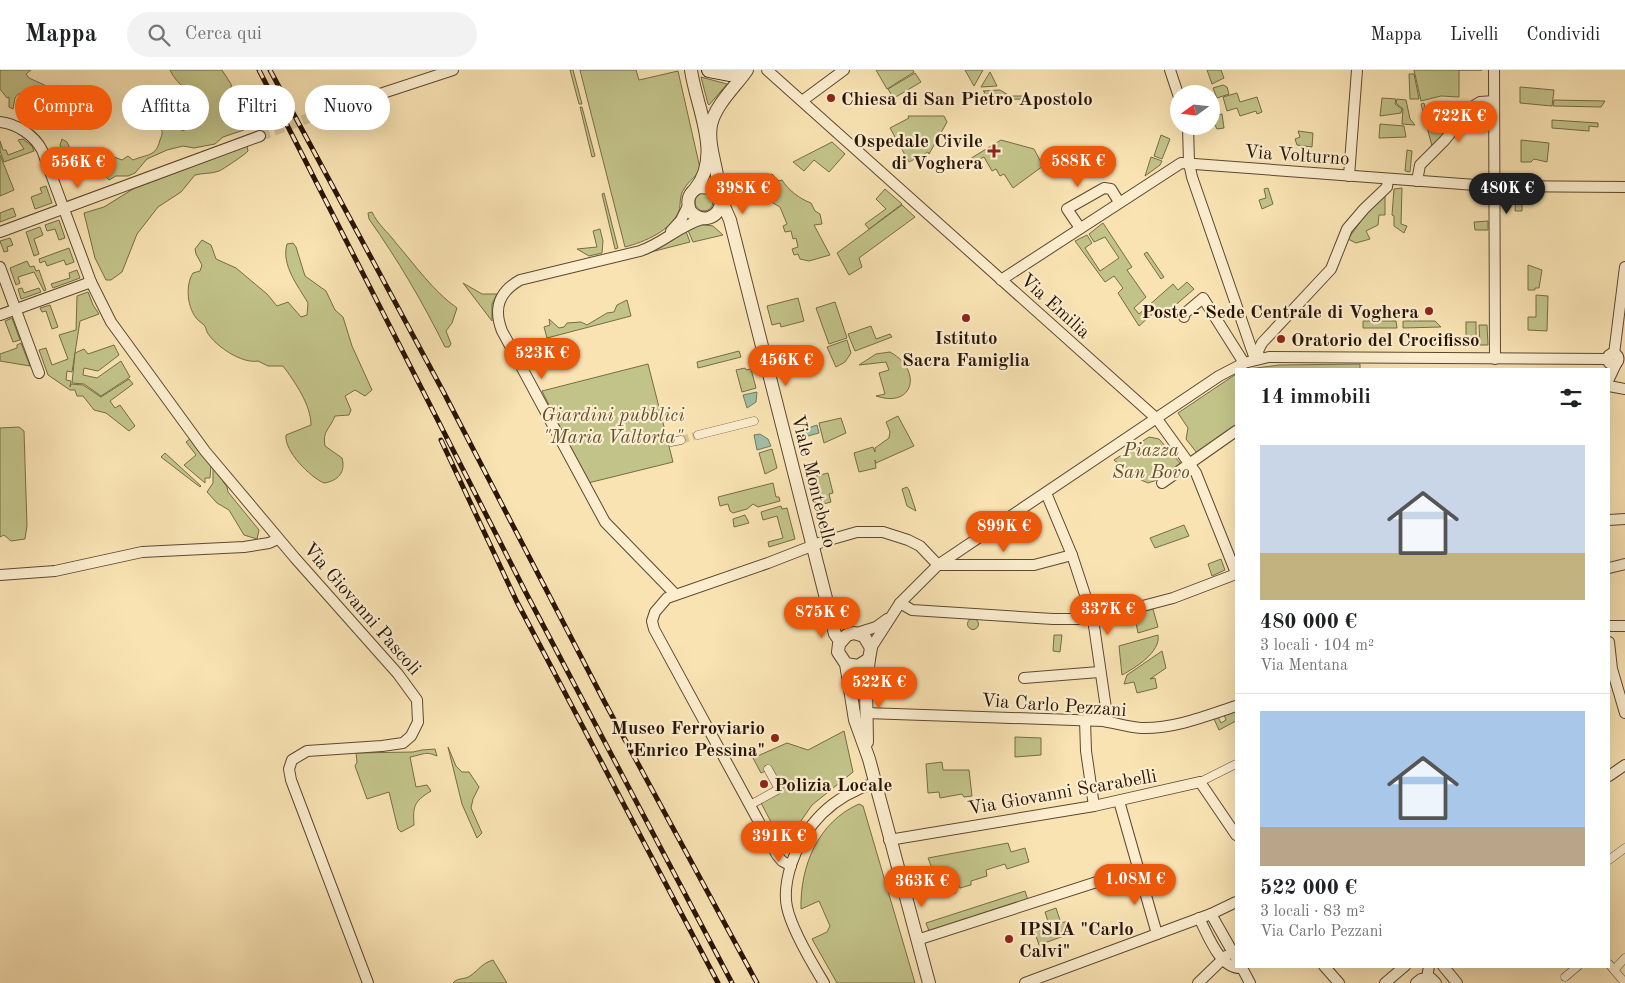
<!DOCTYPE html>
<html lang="it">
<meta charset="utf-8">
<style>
:root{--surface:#fff;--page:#f2f2f2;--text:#202124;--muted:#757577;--line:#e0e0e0;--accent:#ea580c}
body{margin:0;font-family:"Old Standard TT",serif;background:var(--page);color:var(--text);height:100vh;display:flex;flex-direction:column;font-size:19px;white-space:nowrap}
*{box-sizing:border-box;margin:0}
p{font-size:16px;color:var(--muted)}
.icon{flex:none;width:28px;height:28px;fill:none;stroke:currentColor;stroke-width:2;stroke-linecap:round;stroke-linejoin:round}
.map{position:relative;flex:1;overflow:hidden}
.drawer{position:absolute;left:1235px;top:298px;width:375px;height:600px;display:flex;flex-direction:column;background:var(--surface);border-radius:0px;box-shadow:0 5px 20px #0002}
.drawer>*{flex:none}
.guide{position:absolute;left:15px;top:15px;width:475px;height:45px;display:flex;gap:10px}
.needle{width:32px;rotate:255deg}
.controls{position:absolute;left:1170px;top:15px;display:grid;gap:10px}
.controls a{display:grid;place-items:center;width:50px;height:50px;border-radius:50%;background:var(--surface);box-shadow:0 5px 20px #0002;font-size:25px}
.price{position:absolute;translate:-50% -42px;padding:0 11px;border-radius:18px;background:var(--accent);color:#fff;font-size:16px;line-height:32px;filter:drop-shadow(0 1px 2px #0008)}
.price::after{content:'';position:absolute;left:50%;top:30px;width:15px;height:11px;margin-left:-8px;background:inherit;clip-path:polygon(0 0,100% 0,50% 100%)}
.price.selected{background:#222;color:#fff}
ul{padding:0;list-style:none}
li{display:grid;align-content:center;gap:10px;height:265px;padding:0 25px}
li+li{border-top:1px solid var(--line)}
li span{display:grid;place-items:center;height:155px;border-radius:0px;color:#555}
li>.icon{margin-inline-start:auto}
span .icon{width:90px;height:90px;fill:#fffc;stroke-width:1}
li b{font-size:21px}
h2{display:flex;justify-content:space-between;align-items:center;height:60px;padding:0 25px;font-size:21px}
.tag{padding:0 18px;border-radius:22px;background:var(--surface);box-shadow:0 5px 20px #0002;font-size:18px;line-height:45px}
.tag.selected{background:var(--accent);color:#fff}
header{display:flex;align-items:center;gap:30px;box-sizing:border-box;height:70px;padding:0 25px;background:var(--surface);border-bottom:1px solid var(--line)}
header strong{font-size:24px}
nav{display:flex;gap:28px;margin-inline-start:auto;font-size:18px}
.search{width:350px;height:45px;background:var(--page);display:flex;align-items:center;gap:12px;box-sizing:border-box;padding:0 18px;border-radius:28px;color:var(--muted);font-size:19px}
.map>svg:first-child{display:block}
.green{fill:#c2c389;stroke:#766c47}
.water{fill:#9fbfa7;stroke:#707b66}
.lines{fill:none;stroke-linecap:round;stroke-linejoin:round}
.pedestrian-tunnel{stroke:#dac499;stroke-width:8;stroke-dasharray:8 4;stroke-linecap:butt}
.minor-tunnel{stroke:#dac499;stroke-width:10;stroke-dasharray:10 5;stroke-linecap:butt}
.pedestrian-casing{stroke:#5d4830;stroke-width:9}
.minor-casing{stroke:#5d4830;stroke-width:12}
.tertiary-casing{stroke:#5d4830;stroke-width:14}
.secondary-casing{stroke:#291405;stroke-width:16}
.pedestrian{stroke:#fbedce;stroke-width:8}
.minor{stroke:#fbedce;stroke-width:10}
.tertiary{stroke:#fbedce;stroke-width:12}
.secondary{stroke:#fbedce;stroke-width:14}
.rail-casing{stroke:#291405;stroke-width:5}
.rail{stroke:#fbedce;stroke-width:3;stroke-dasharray:9;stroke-linecap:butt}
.poi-dot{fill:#8f2418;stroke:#fbedce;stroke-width:2}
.labels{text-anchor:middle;stroke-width:4.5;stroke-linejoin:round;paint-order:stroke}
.poi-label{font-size:19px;font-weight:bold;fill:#291405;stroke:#fbedce;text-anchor:start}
.street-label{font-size:19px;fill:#291405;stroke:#fbedce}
.park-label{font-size:19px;font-style:italic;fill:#5f5133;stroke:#fbedce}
</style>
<header>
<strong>Mappa</strong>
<div class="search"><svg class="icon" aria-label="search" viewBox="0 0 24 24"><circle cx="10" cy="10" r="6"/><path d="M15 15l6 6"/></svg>Cerca qui</div>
<nav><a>Mappa</a><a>Livelli</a><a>Condividi</a></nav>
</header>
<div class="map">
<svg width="1625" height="913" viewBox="0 0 1625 913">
<rect width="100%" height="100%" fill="#f9e3b3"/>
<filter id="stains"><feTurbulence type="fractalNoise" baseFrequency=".004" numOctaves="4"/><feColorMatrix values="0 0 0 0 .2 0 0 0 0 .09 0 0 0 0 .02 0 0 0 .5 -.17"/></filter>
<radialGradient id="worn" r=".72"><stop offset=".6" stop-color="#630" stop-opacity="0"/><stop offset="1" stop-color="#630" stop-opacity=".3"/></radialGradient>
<g class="green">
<path d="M0 0H31L26 4 29 8 51 18 55 29 44 33 33 23 18 24 15 28 13 39 9 37V27L7 28 0 19Z"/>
<path d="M170 0H222L231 14 232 25 247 50 248 56 244 60 223 67 215 74 194 78 183 76 167 80 147 89 135 103 128 106H116L109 110C99 99 93 103 81 108L77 116 60 75 62 69 67 72 73 85 84 87 90 95 97 97 114 87 122 90 128 86 133 90C147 84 156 87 160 70 162 65 163 63 161 58L169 52 183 61 187 58 189 49 186 44C196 17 179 20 170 0Z"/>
<path d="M570 0H573L582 34H579Z"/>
<path d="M580 0H636L639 10 678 1 700 98C697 107 689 110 684 119 679 126 681 134 679 141 671 161 644 172 625 177Z"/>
<path d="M876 0H913L914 2 887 19Z"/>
<path d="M965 0H983L974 16Z"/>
<path d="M1207 0H1221L1224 8 1212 14Z"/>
<path d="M1414 0H1482H1459V27L1441 26 1421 31Z"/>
<path d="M990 2 997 16 981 17Z"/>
<path d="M915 3 921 12 889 31 887 26 891 24 888 19Z"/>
<path d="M1409 4H1414L1419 29H1410Z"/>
<path d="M701 7 727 14 709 35 708 34Z"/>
<path d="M1223 15 1227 17 1229 24 1217 28 1213 18Z"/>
<path d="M1520 17 1554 20 1552 36 1520 33Z"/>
<path d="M1000 20 1010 26H1023V29L981 30 985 22 983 21Z"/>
<path d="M1237 23 1240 32 1257 27 1262 42 1257 44 1256 41 1240 46 1237 38 1227 41 1223 27Z"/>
<path d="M1382 28 1396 29 1395 34 1402 39 1401 43 1380 46Z"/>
<path d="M1397 29 1406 30 1410 49 1415 55 1402 54 1403 39 1396 33Z"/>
<path d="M1554 30 1605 31 1601 37 1553 36Z"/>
<path d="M1424 33 1429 54 1437 53 1439 61 1447 59 1449 61 1433 80 1421 34Z"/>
<path d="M580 37H582L595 86 592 87Z"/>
<path d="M1222 44 1224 58 1217 59 1211 47Z"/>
<path d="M908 46H944L947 52 929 84 928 82 909 92 890 58 909 48Z"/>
<path d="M1552 50 1598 53V57L1589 56V61L1552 58Z"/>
<path d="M1380 54 1404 56 1406 67 1379 68Z"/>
<path d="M1298 61 1313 63 1312 77 1297 75 1295 69 1300 67Z"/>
<path d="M1161 65 1170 69 1162 89 1154 86Z"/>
<path d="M23 69 32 76 34 81 4 92 0 81V71L3 80H6L8 85 24 79 18 70Z"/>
<path d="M1001 70 1034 79 1043 96 1013 118 1004 104 1000 106 996 99 992 101 984 87 958 100 955 98Z"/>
<path d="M1521 70 1549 73 1547 92 1534 89 1531 92H1521Z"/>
<path d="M832 72 845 84 829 102 814 90 804 101 793 92Z"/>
<path d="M247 76 248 81C246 84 222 100 219 101 211 104 202 103 195 105L181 122 158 137 137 164 122 202 111 210H106L95 188 84 143 104 137 133 119Z"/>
<path d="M1407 80 1412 81 1410 102 1405 101Z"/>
<path d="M0 85 14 120 0 126Z"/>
<path d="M1151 87 1162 91 1160 95 1145 106Z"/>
<path d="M772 104 779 111 782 110C788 120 800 129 811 133L815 141 820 144 822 154 814 155 830 185 809 191 800 189 798 184 794 185 792 179 798 177 796 168 793 169 791 161 785 162 783 156 787 154 780 137 768 130 760 134 751 131 742 135 738 120 758 111 760 107Z"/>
<path d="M46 116 52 133 35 139 31 127 42 123 40 118Z"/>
<path d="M1268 118 1273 134 1262 139 1259 130 1266 128 1264 119Z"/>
<path d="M1402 118 1401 154 1407 156 1404 163 1394 156V146L1392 145 1394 119Z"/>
<path d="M885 119 902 134 869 159 865 154 886 139 876 129Z"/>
<path d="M604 123 618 178 615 179 602 124Z"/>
<circle cx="704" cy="132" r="9"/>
<path d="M1516 124H1522V141H1515Z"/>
<path d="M1385 126V145H1379L1378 155 1366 161 1370 169 1356 173 1348 169 1366 144Z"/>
<path d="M902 135 915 147 859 188 862 197 849 205 837 183Z"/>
<path d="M13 138 16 146 0 152V143Z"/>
<path d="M372 142C378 155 388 162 396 173 415 195 433 221 457 238L452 253 446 261 451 274 449 277H445C422 231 398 190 369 149L368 143Z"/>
<path d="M59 150 65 168 59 170 55 159 47 161 45 155Z"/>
<path d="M1488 151V160H1475L1474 152Z"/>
<path d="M1103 153 1132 197 1127 200 1146 227 1134 238 1139 244 1173 214 1178 220 1187 212 1194 219 1164 245 1158 239 1139 256 1118 223 1123 218 1114 206 1105 212 1075 171 1087 165 1092 173 1085 178 1100 201 1119 188 1105 167 1094 172 1089 164Z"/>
<path d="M697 154 713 156 723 165 693 172 687 158Z"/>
<path d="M40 157 43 165 34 169 39 184 34 186 26 162Z"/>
<path d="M600 159 603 171 602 183 589 186 577 179 597 177 593 161Z"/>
<path d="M685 159 690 172 651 182Z"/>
<path d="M10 168 13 175 7 177 8 181 4 182 0 171Z"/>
<path d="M202 170 211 175 216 189 236 198 267 224 277 236 288 232 301 247 307 245 308 233C298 216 281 195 287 174L293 173 296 177 305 206 326 221 335 240 343 247 352 276 372 320 365 326 355 320 345 326 351 340 349 345 335 346C330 359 322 361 325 376L342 388C346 402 338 411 324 413 310 407 284 381 286 365L311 355C311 335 295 312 283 296H268L258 291C242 294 215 276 207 262 206 260 206 257 204 255 202 253 200 252 198 250 187 239 185 215 193 203L200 201 202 195 196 184 195 179Z"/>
<path d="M69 178 74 192 66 195 64 190 47 196 45 191 40 193 39 189Z"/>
<path d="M1147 182 1164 207 1161 209 1144 184Z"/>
<path d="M27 191 30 197 34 196 36 201 39 200 46 220 44 221 34 202 18 207 20 213 16 215 10 198Z"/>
<path d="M1528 195 1542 200 1539 218H1535V220H1528Z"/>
<path d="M77 200 80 208 53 218 51 214 70 208 69 203Z"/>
<path d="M463 213 482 224H497L492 234V251Z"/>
<path d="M22 218 24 223 39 218 41 222 21 229 18 219Z"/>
<path d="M88 222 93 235 99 244 80 251 72 302 67 301 66 310 71 311 70 317 71 314 83 315 101 327 129 309 133 314 110 331 115 338 120 335 135 356 129 361 106 343 94 340 83 326H77L75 320H70L48 305 39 280 46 278 52 295 68 289 59 265 76 260 77 226Z"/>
<path d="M1536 225 1548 226 1547 261 1528 260V247H1536Z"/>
<path d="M798 228 804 251 781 257 780 253 772 255 767 236Z"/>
<path d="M627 230 631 246 547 268 544 257 550 255 549 249 559 258 564 257 567 253 581 252 587 255 607 243 614 242 617 235Z"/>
<path d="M835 232 847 268 829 274 816 238Z"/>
<path d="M50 235 58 257 52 259 46 241 42 242 40 238Z"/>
<path d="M12 248 20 270 13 272 5 251Z"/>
<path d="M1363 251H1396L1397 258H1363Z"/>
<path d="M1403 251H1435L1441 257 1403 258Z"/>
<rect x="1466" y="252" width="10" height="24"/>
<path d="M1479 255H1487L1488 275H1480Z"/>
<path d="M871 256 876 269 890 264 892 267 855 281 848 264Z"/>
<path d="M847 270 851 283 845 292 836 297 827 277Z"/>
<path d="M21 273 30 296 0 291V284L17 278V275Z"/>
<path d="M114 275 119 285 98 301 84 298 83 305 97 308 121 291 130 307 101 326 84 314 72 313 75 283 84 279 88 284Z"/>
<path d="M739 281 741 287 698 298 697 292Z"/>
<path d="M890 282C923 300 914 339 876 326L885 324 879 303 889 300 886 292 859 295 876 284Z"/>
<path d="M648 294 673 392 588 413 542 321Z"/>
<path d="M1360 294V299H1248L1279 295Z"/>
<path d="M745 298 746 300 751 299 756 318 742 322 736 300Z"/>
<path d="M1236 304V355L1197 383 1186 369 1188 358 1178 343Z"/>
<path d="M898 346 914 376 876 393 875 390 876 398 859 402 854 383 873 377 875 382V378L889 368 890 362 886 352Z"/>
<path d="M841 348 846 363 824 373 819 353Z"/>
<path d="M19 357 24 361 27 456 25 469 11 471 4 465 0 467V358Z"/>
<path d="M1149 367 1159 369 1181 394 1157 410 1148 413 1141 410 1133 399 1121 396 1114 390Z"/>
<path d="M190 369 211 395 210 408H205V413L184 395 196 385 186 372Z"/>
<path d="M772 379 777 398 765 404 759 383Z"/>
<path d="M165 383 201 416 200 417 161 387Z"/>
<path d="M213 397 227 417 228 422 259 460 257 469 244 465 229 440 217 433 207 422 213 413Z"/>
<path d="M828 403 833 423 829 424 831 432 816 436 809 408Z"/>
<path d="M773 413 776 427H779L780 431 758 437 753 434 747 439 733 443 730 441 728 434 720 436 718 427Z"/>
<path d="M907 417 909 420 916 441 907 436 902 419Z"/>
<path d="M781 436 782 439 787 438 795 469 769 477 768 472 783 468 777 446 763 450 761 442Z"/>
<path d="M745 445 749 453 734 457 733 449Z"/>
<path d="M1184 455 1189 466 1155 478 1150 468Z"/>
<path d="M1221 489 1225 500 1212 506 1208 494Z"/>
<path d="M1153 539 1158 557 1138 563 1134 544Z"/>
<circle cx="973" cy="554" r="5.5"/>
<path d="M1054 565H1062L1060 582 1053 581Z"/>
<path d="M1158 565C1161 582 1135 598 1122 605L1119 576Z"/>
<path d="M1162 581 1166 598 1150 609 1155 608 1157 618 1137 623 1134 612 1124 614 1127 605Z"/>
<path d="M894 604H902V608H910L908 624H894Z"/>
<path d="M1236 640V651L1219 660 1214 649 1218 647 1221 653 1226 650 1224 645Z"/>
<path d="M844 661 853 702 812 735 787 771H781L760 731 781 720 770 699 761 703 753 688 787 673 808 680Z"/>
<path d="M1015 667 1041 668V685L1015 687Z"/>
<path d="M448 677 456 696 462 702H469L479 717 473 729 471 738 482 763 477 768 462 734Z"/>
<path d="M422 680 435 679 437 686C425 681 425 684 410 687L416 717 427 715 431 721C413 732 413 737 414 755L401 762 398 759 389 722 367 729 355 696 357 692 356 683 413 682Z"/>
<path d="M942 692 943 700H969L972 726 964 727 962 724 940 728 939 722 928 723 926 694Z"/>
<path d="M859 734 863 736 915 913H837L812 869 827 862 830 856 819 831 801 839C800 796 818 752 859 734Z"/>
<path d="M1008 773 1011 782 1025 778 1029 792 1007 799 1005 794 986 800 987 806 971 811V815L960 818 959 815 954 816 956 823 948 826 946 820 941 821 928 788Z"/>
<path d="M1025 821 1028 830 929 861 926 853Z"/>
<path d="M1056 838 1061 853 1068 851 1072 863 1039 875 1034 860 1049 855 1045 842Z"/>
<path d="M493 890 507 913H453C458 907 465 910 470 906 480 899 481 894 493 890Z"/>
</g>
<g class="water">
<path d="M757 322 756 332 747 338 743 325Z"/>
<path d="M817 355 819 363 801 368 799 361Z"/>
<path d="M760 364 768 369 771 376 757 380 754 365Z"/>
</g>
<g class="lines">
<path class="pedestrian-tunnel" d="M681 370 698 365"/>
<path class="minor-tunnel" d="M260 66 325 42"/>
<defs>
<g id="pedestrian">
<path d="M698 365 754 351"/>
<path d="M671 372 681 370"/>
<path d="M1200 712 1236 694"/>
<path d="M750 735 779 719 768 699"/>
<path d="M1609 790 1625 778"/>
<path d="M1609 894 1625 913"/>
<path d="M1614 900 1625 888"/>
<path d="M1565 907 1578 896"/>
</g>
<g id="minor">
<path d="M767 0 1157 349 1196 403 1236 503"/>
<path d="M1170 0 1179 27"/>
<path d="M1494 0 1495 289"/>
<path d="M802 31 844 0"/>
<path d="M325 42 453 0"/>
<path d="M0 52C17 54 34 65 42 80L91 212 111 252 205 381 295 488 398 604 417 630 418 652 411 666 403 673 382 676 307 681 292 690 289 699 291 710 368 913"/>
<path d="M1188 56 1189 93 1192 107 1255 289"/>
<path d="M1349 106 1357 0"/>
<path d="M1417 111 1420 95 1444 71 1472 37 1480 32 1494 31"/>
<path d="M1080 158 1067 139 1104 118 1111 119 1119 132"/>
<path d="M671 161 681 150 688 136"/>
<path d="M0 162 260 66"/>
<path d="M0 197 39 303"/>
<path d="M1001 210 1181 93 1489 116 1625 117"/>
<path d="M0 245 91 212"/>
<path d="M1184 247V244L1203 228 1244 293"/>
<circle cx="1613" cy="289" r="5.5"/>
<path d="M1614 284 1625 197"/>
<path d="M1259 288 1258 281 1262 273 1331 199 1347 159 1364 139 1387 117 1388 109"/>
<path d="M1609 309 1616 294"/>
<path d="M1609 316 1625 319"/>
<path d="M1162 413 1236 361"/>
<path d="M1046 423 1072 485 1093 549 1108 652"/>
<path d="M1609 450 1625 449"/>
<path d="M1609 498 1625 494"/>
<path d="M0 505 55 501 142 482 244 477 269 473 278 469"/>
<path d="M675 524 605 452 502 261C493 238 499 222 520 210L640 181C662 174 680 155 703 149"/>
<path d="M900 533 912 540 1053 549H1093L1173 528 1236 504"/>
<path d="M1609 556H1625"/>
<path d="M857 563 876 557 887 549"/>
<path d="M1609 572 1612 599 1625 643"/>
<path d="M871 578 900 533 938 495 1219 306 1244 293 1269 287 1608 289"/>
<path d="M1024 608 1099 602"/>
<path d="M866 643 1103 651C1116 653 1128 657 1141 658 1174 659 1206 646 1236 636"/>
<path d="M1085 650 1086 681 1094 736"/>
<path d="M1609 706 1625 695"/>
<path d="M1119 731 1157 864"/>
<path d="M889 770 1094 736 1200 712 1236 765"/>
<path d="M791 796 782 791 777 785 654 559 652 551 655 542 667 528 768 493 822 472 857 462H883L908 470 920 476 938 495H1034L1072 485"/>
<path d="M1211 844 1236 888"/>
<path d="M1199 848C1208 865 1220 900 1242 898"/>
<path d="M917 870 1137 799"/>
<path d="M1241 896 1250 913"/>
<path d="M1324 896 1339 913"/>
<path d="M1443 896 1457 913"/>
<path d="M1427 908 1429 896"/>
<path d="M824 913C813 895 791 857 787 837 784 823 787 808 791 795 805 753 833 726 875 713"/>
<path d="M1025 913 1211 844 1236 832"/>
<path d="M1198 913 1226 886"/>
<path d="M1385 913 1405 896"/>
<path d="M1416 913 1421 909 1431 908 1436 913"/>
</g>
<g id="tertiary">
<path d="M691 0C696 37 723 86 695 119"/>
<path d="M719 125C720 102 707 78 711 55 715 35 736 16 747 0"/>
<path d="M721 131C720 149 701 154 690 141 686 130 689 122 699 117L713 118 719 125 730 150 832 552 835 564 840 571"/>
<path d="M846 594 858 596 869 589 871 578 864 566 854 563 847 565 839 574 838 582 846 594 855 650 869 689 929 913"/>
<path d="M867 672 866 615 869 589"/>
</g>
<path id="secondary" d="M709 0 730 4 744 0"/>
</defs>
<use href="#pedestrian" class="pedestrian-casing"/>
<use href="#minor" class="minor-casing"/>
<use href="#tertiary" class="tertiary-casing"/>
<use href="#secondary" class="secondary-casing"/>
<use href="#pedestrian" class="pedestrian"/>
<use href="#minor" class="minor"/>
<use href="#tertiary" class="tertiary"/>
<use href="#secondary" class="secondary"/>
<defs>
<g id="rail">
<path d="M259 0 525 521 732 913"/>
<path d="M270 0 444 323 604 631 757 913"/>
<path d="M441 370 517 532 718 913"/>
</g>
</defs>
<use href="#rail" class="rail-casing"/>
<use href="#rail" class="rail"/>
</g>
<g class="poi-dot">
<circle cx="831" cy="28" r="5"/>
<path d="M991.5 73.5h5v5h5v5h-5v5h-5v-5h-5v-5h5z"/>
<circle cx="1429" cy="241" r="5"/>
<circle cx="966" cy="248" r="5"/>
<circle cx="1281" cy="269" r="5"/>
<circle cx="775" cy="668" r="5"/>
<circle cx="764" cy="714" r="5"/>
<circle cx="1009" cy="869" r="5"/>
</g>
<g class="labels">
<g class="poi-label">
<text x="841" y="35">Chiesa di San Pietro Apostolo</text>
<text x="983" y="77" text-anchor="end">Ospedale Civile<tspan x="983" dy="22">di Voghera</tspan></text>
<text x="1419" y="248" text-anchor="end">Poste - Sede Centrale di Voghera</text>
<text x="966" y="274" text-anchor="middle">Istituto<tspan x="966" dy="22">Sacra Famiglia</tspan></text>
<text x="1291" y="276">Oratorio del Crocifisso</text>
<text x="765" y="664" text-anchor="end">Museo Ferroviario<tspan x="765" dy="22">"Enrico Pessina"</tspan></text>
<text x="774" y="721">Polizia Locale</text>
<text x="1019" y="865">IPSIA "Carlo<tspan x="1019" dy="22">Calvi"</tspan></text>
</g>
<g class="street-label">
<text transform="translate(1297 84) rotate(4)" y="7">Via Volturno</text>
<text transform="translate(1056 235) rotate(42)" y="7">Via Emilia</text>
<text transform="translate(815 411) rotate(76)" y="7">Viale Montebello</text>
<text transform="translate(363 538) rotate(49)" y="7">Via Giovanni Pascoli</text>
<text transform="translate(1054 634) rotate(4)" y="7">Via Carlo Pezzani</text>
<text transform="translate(1062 721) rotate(-10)" y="7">Via Giovanni Scarabelli</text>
</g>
<g class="park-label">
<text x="613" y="351">Giardini pubblici<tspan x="613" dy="22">"Maria Valtorta"</tspan></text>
<text x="1151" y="386">Piazza<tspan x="1151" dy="22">San Bovo</tspan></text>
</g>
</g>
<rect width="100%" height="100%" filter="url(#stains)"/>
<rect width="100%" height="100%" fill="url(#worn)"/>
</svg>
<div class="controls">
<a><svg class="needle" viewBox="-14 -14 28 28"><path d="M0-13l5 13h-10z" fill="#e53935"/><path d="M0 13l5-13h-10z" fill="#757577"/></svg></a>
</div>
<b class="price" style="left:1459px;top:73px">722K €</b>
<b class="price" style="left:1078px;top:118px">588K €</b>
<b class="price" style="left:78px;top:119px">556K €</b>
<b class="price" style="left:743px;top:145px">398K €</b>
<b class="price selected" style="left:1507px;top:145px">480K €</b>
<b class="price" style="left:542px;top:310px">523K €</b>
<b class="price" style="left:786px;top:317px">456K €</b>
<b class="price" style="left:1004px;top:483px">899K €</b>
<b class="price" style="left:1108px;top:566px">337K €</b>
<b class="price" style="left:822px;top:569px">875K €</b>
<b class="price" style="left:879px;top:639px">522K €</b>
<b class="price" style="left:779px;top:793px">391K €</b>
<b class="price" style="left:1135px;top:836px">1.08M €</b>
<b class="price" style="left:922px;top:838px">363K €</b>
<div class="guide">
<a class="tag selected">Compra</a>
<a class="tag">Affitta</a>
<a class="tag">Filtri</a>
<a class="tag">Nuovo</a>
</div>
<section class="drawer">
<h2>14 immobili<svg class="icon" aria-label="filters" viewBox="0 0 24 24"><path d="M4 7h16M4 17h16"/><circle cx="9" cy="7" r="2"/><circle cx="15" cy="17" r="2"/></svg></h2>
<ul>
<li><span style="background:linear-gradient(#c9d6e8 70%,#c2b280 0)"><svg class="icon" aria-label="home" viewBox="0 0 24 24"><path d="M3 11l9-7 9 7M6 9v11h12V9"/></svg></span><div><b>480 000 €</b><p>3 locali · 104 m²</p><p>Via Mentana</p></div></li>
<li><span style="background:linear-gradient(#a9c7e8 75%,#b9a48a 0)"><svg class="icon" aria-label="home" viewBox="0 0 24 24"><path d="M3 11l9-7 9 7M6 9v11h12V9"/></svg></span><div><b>522 000 €</b><p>3 locali · 83 m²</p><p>Via Carlo Pezzani</p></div></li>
</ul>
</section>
</div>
